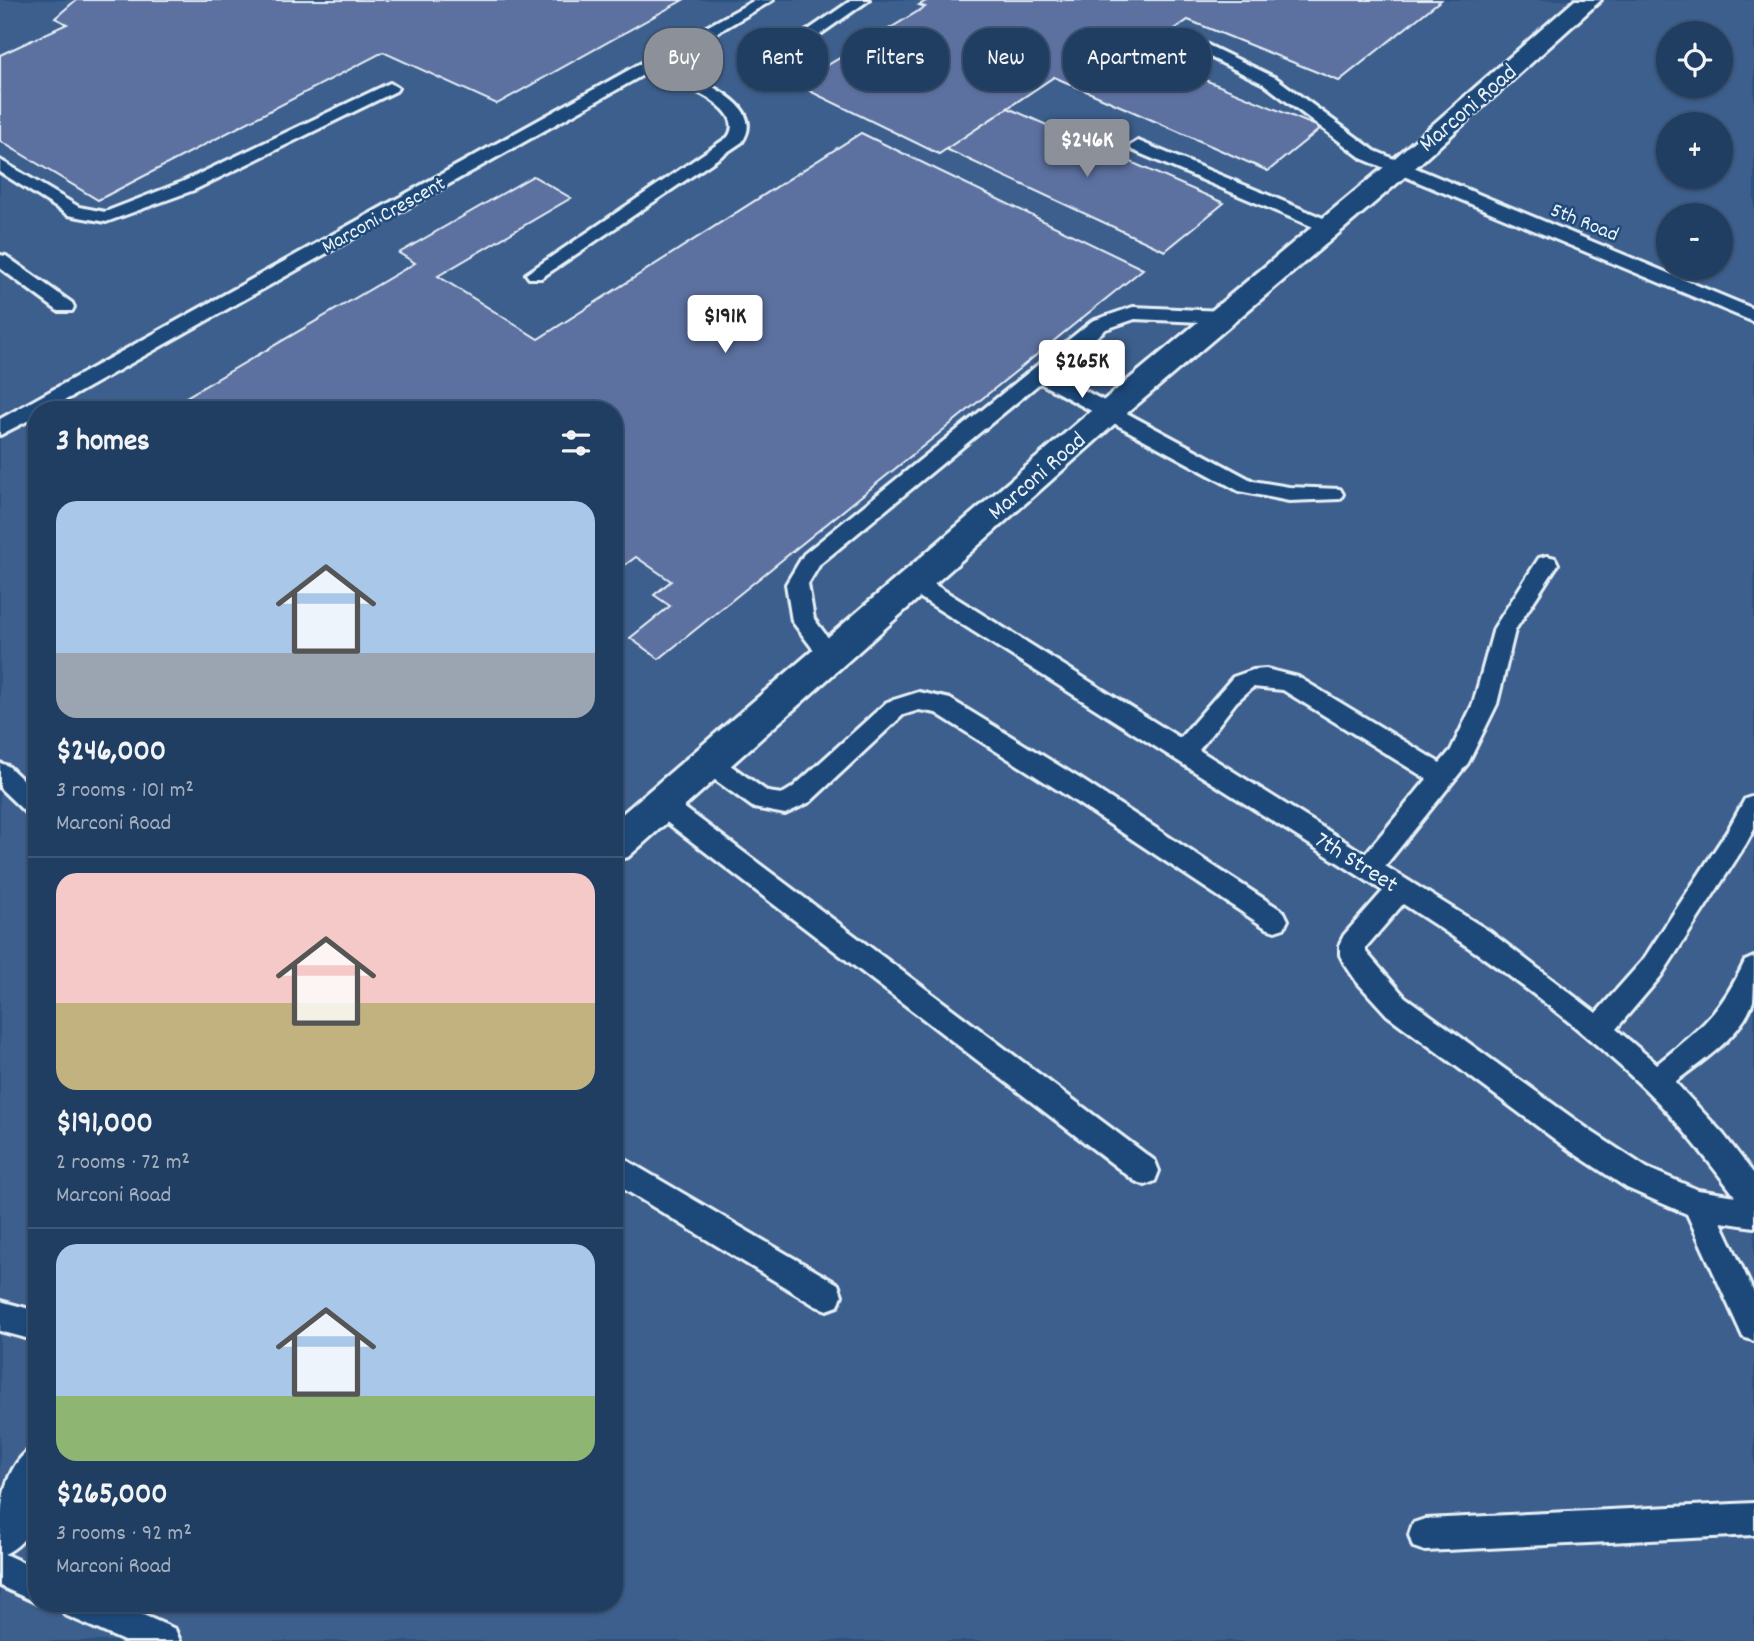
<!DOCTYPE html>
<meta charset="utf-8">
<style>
:root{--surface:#203e62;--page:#2d496b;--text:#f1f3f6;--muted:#a2aebe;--line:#3d5777;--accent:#8c9099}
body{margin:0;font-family:Dekko,sans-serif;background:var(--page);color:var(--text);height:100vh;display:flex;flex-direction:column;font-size:26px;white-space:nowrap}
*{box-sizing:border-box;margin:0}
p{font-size:23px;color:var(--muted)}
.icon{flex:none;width:38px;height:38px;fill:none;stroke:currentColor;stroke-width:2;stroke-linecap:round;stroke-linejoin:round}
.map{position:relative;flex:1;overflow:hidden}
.details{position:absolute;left:28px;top:401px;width:595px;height:1211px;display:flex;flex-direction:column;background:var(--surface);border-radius:28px;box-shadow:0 2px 5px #0004,0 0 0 2px var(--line)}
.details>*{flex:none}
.top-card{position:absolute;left:644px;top:28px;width:665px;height:63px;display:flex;gap:14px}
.tools{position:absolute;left:1656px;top:21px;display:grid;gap:14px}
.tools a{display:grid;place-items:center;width:77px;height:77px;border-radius:50%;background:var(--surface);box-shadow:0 2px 5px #0004,0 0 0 2px var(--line);font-size:35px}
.price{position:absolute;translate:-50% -60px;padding:0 16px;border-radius:7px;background:#fff;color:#222;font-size:23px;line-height:46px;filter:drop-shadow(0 2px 4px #0008)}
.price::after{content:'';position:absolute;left:50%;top:42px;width:21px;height:16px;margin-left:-10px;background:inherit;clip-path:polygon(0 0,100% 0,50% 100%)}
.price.on{background:var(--accent);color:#fff}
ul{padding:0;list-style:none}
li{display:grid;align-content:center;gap:14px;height:371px;padding:0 28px}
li+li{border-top:2px solid var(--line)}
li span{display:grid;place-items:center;height:217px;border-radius:21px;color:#555}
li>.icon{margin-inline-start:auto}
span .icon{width:126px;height:126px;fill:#fffc;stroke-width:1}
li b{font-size:30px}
h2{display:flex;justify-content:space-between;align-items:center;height:84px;padding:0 28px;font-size:30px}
.pill{padding:0 24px;border-radius:28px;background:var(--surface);box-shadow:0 2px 5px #0004,0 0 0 2px var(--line);font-size:24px;line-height:63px}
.pill.on{background:var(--accent);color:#fff}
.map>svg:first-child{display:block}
.built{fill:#3d5e8d;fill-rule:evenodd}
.building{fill:#5d71a1;stroke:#e8f1f8;stroke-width:2}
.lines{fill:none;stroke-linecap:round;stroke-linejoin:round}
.lane-casing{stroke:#e8f1f8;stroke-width:6}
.street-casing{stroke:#e8f1f8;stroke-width:6}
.lane{fill:#1f4a7a;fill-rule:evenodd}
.street{fill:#1f4a7a;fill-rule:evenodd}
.labels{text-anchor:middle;stroke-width:5;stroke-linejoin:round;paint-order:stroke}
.far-street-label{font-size:21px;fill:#e8f1f8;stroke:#1f4a7a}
.street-label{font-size:24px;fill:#e8f1f8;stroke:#1f4a7a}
</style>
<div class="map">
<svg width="1754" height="1641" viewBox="0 0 1754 1641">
<rect width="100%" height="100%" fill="#2b5282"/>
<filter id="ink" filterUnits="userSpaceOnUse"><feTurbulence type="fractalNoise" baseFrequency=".0143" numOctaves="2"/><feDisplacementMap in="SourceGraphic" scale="14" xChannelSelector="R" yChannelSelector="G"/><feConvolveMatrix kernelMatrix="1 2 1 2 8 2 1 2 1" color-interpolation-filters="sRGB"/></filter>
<g filter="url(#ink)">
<path class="built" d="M0 0H1754V1641H0ZM1668 33H1720V86H1668ZM1668 124H1720V177H1668ZM1668 215H1720V268H1668ZM37 410H614V1603H37Z"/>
<g class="building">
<path d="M76 0H683L497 104 383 52 98 200 0 141V55L67 24 55 18Z"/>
<path d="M928 0H1441L1339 81 1188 20 1159 40 1167 43 1164 46 1180 52 1164 63 1321 128 1268 171 1054 77 939 154 795 84 862 45 851 40 866 31 877 36 925 7 919 5Z"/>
<path d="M1008 108 1224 203 1165 251 946 149Z"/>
<path d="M861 133 1143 269 659 659 630 638 670 606 654 595 671 581 636 557 614 573V410H164L415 263 399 253 533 176 571 198 438 276 538 339Z"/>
</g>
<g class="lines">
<defs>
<g id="lane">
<path d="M755 0H773L662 65C688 76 770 102 742 142L541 278H529L526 274 728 137C750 106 670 80 650 71L48 410H37V416L0 435V419Z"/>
<path d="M852 0H869L792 54H782L779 51 782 48Z"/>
<path d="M1193 38 1276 78 1375 151 1754 309V322L1363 159 1264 84 1188 46 1185 43 1188 40Z"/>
<path d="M390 83 398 88 396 91 194 190 106 222 68 215 0 172V160L79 207 105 212 182 182Z"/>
<path d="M1138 141 1335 223 1338 227 1335 231H1323L1132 150 1130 146Z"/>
<path d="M0 255 6 256 72 303 74 307 72 311H58L0 268Z"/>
<path d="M1133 307 1223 311 1232 317 1223 323 1135 319 1106 329 1052 373 1253 481 1289 487 1340 489 1343 494 1340 499 1289 501 1239 491 1040 383 820 564 808 584 814 619 841 655 838 661 830 664 822 661 792 621 786 584 804 554 1092 321Z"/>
<path d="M1547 556 1555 558 1558 564 1515 630 1497 704 1468 763 1385 866 1489 931 1596 1013 1643 960 1728 830 1745 799 1754 796V829L1746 844 1661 976 1616 1029 1657 1064C1701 1029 1721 1012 1745 961L1754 957C1754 970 1754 989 1753 1001 1742 1036 1702 1061 1675 1082L1723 1134 1754 1174V1227L1721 1222 1754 1293V1341L1743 1337 1687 1214 1627 1188 1572 1152 1387 1015 1357 982 1344 963 1340 955V943L1344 935 1383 891 905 588 902 582 905 576 913 574 921 576 1180 738 1233 677 1253 670 1266 669 1298 677 1440 763 1451 750 1473 704 1494 628 1539 558ZM1253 687 1283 690 1427 779 1365 854 1199 750 1236 702ZM1403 904C1488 958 1573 1019 1645 1089 1678 1121 1707 1159 1735 1196L1698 1190 1647 1168 1592 1132 1405 997 1366 952V947Z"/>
<path d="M919 692 950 699 1079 778 1284 912 1288 920 1284 928 1275 931 1266 928 1061 792 936 713 919 710 903 715 810 802 785 814 754 808 700 769 696 762 700 755 708 752 716 755 768 792 782 794 792 788 887 702Z"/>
<path d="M0 763 8 766 37 793V818L28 815 0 788Z"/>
<path d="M661 794 670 797 1155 1161 1159 1171 1155 1181 1145 1185 1135 1181 652 811 649 804 652 797Z"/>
<path d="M614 1153 838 1284 842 1295 838 1306 827 1310 816 1306 614 1183Z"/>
<path d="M0 1301 37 1311V1341L0 1331Z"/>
<path d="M1754 1503V1535L1425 1551 1413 1547 1409 1535 1413 1523 1425 1519Z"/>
<path d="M0 1552 37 1569V1603L0 1586Z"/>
<path d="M60 1603H116L175 1629 180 1641H124L65 1615Z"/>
</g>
<g id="street">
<path d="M1575 0H1601L1407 175 1120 419 628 857 614 861V821L1098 405 1389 163Z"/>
<path d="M37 1445C37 1488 48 1536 0 1556 0 1512 0 1465 37 1445Z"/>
</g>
</defs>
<use href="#lane" class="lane-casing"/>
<use href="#street" class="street-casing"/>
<use href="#lane" class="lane"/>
<use href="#street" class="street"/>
</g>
</g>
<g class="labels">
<g class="far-street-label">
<text transform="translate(383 214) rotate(-29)" y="7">Marconi Crescent</text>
<text transform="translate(1585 221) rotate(22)" y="7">5th Road</text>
</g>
<g class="street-label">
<text transform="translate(1467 107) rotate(-41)" y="8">Marconi Road</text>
<text transform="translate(1036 475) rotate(-41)" y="8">Marconi Road</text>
<text transform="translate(1357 861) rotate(32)" y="8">7th Street</text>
</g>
</g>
</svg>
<div class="tools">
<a><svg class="icon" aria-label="locate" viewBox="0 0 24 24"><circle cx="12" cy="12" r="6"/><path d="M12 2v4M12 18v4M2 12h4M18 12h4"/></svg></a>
<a>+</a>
<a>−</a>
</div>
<b class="price on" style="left:1087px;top:179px">$246K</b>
<b class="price" style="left:725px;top:355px">$191K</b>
<b class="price" style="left:1082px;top:400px">$265K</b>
<div class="top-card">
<a class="pill on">Buy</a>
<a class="pill">Rent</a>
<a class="pill">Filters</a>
<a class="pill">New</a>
<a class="pill">Apartment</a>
</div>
<section class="details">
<h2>3 homes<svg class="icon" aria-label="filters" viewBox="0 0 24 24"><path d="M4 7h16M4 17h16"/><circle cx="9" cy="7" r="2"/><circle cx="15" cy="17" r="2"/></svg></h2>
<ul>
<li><span style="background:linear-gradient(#a9c7e8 70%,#9aa5b1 0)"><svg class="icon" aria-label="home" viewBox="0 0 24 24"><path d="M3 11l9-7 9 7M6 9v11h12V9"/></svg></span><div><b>$246,000</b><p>3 rooms · 101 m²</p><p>Marconi Road</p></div></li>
<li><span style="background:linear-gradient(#f6c9c9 60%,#c2b280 0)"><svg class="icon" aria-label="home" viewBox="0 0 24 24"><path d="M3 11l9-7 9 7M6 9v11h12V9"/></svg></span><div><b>$191,000</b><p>2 rooms · 72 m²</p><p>Marconi Road</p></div></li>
<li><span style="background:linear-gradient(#a9c7e8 70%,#8fb573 0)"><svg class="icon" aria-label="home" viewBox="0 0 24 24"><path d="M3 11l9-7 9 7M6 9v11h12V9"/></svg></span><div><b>$265,000</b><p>3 rooms · 92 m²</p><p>Marconi Road</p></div></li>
</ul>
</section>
</div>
